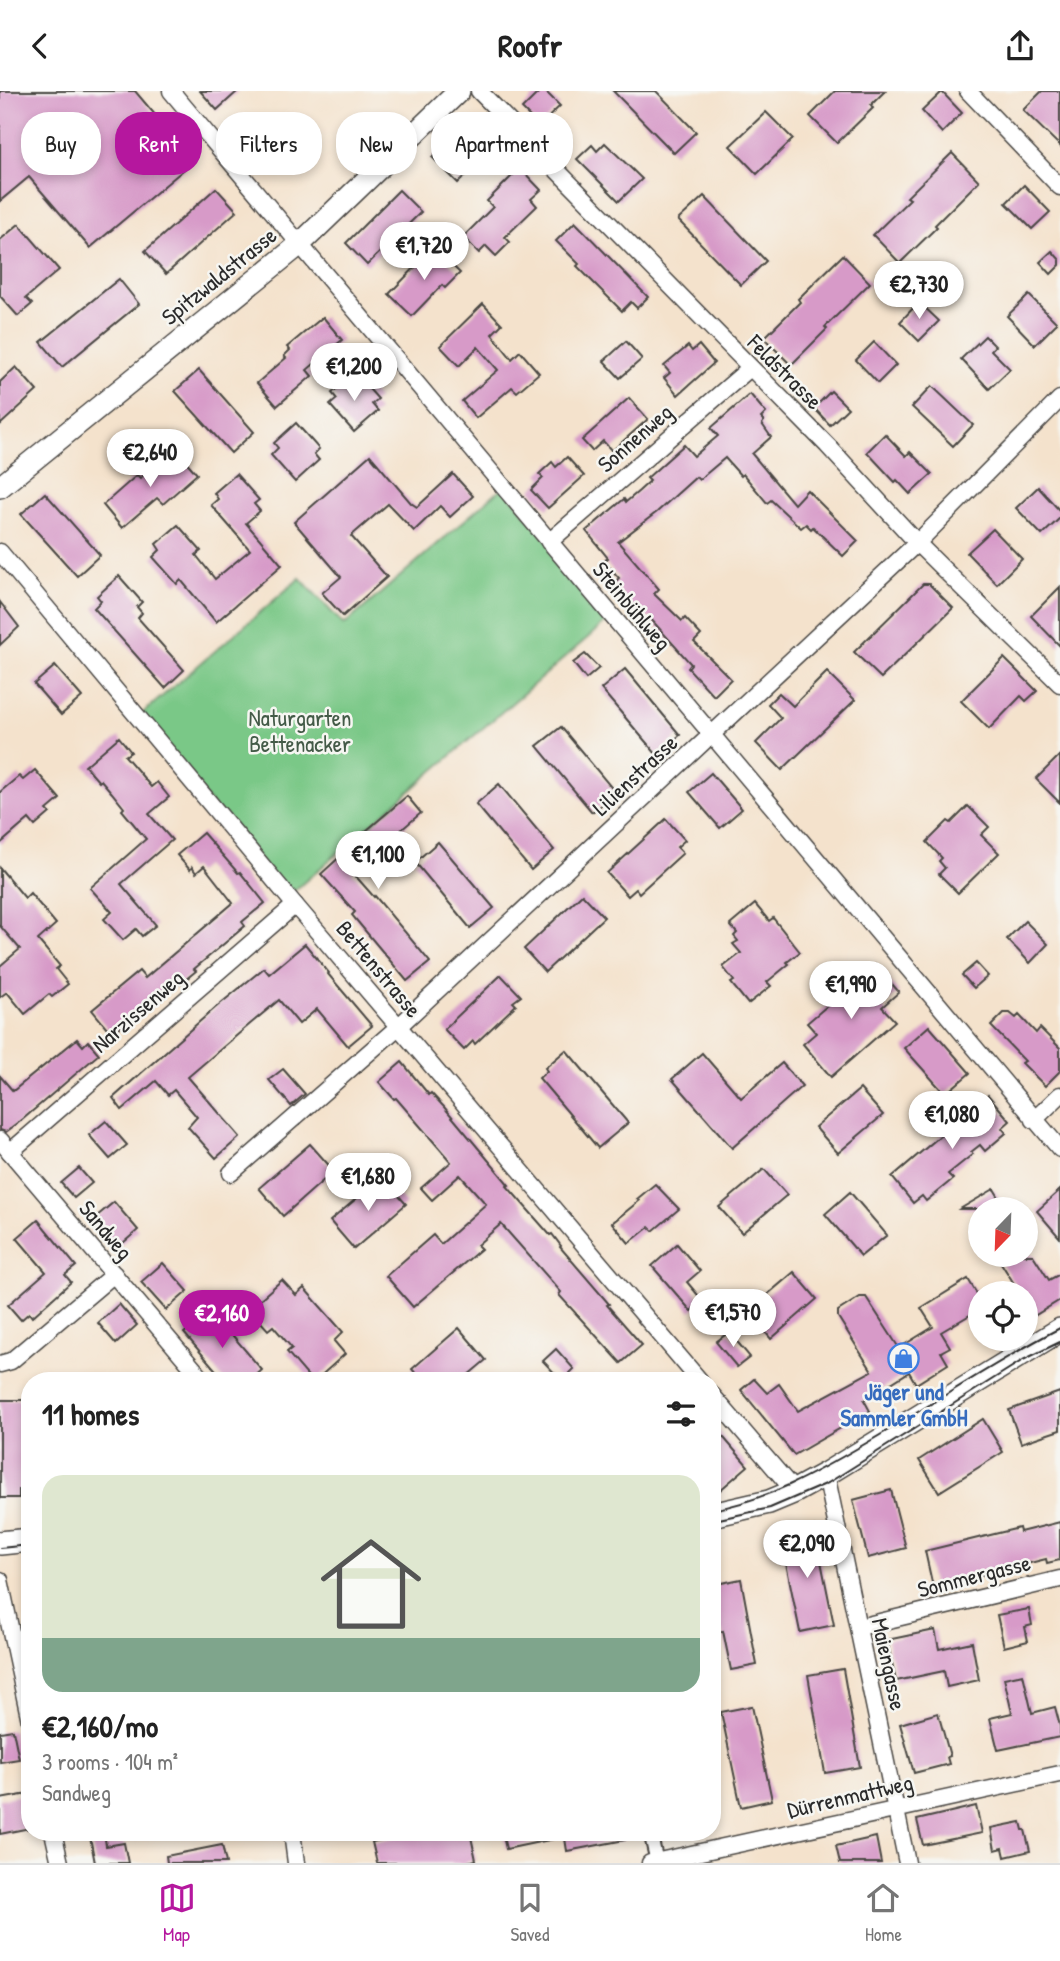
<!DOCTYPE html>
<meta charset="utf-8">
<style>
:root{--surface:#fff;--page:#f2f2f2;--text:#222;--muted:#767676;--line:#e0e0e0;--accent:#b5179e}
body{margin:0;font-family:"Patrick Hand",sans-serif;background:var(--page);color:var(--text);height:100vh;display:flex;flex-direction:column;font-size:26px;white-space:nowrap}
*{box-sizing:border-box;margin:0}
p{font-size:23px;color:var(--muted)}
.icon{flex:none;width:38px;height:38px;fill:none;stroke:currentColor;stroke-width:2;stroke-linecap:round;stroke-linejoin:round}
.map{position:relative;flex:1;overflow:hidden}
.panel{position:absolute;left:21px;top:1281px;width:700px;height:469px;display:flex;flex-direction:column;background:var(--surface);border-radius:28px;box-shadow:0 4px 10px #0003}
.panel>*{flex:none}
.banner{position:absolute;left:21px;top:21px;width:700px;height:63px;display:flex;gap:14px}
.needle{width:46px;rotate:203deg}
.fabs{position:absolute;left:968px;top:1106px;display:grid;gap:14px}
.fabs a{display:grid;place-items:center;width:70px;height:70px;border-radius:50%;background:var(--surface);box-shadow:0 4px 10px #0003;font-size:35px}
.price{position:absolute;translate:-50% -60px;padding:0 16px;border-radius:24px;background:#fff;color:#222;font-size:23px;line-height:46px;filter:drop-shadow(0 2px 4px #0008)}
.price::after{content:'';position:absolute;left:50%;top:42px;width:21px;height:16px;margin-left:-10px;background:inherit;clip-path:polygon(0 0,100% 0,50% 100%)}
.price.active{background:var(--accent);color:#fff}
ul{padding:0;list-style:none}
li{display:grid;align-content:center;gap:14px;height:371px;padding:0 21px}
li+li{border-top:2px solid var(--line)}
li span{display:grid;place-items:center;height:217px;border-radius:21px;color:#555}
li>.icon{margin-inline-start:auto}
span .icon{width:126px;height:126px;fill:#fffc;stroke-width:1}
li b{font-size:30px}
h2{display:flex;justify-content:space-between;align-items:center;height:84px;padding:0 21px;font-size:30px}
.pill{padding:0 24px;border-radius:28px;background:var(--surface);box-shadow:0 4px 10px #0003;font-size:24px;line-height:63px}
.pill.active{background:var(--accent);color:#fff}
header{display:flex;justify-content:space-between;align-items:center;height:91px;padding:0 21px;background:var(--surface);font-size:32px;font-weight:700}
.tab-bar{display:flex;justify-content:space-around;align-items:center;height:98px;border-top:2px solid var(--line);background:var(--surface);font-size:19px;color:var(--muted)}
.tab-bar a{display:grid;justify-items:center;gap:4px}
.tab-bar .active{color:var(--accent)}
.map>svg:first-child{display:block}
.green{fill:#7ac887;stroke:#527a59;stroke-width:2}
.building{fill:#d79ac8}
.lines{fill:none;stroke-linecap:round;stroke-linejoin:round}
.pedestrian-casing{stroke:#494643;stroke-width:16}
.minor-casing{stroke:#494643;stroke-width:19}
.tertiary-casing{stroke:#494643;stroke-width:24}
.secondary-casing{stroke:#494643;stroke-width:26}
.pedestrian{stroke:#fff;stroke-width:12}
.minor{stroke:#fff;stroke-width:16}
.tertiary{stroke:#fff;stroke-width:21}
.secondary{stroke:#fff;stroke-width:23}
.tram{stroke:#2b2b2b;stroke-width:2}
.labels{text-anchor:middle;stroke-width:5;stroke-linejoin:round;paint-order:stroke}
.street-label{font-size:23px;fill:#2b2b2b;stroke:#f6f6f2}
.park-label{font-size:23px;fill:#435a47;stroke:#f6f6f2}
.shop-label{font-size:23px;font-weight:bold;fill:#366cbe;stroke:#f6f6f2}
</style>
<header><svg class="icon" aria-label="back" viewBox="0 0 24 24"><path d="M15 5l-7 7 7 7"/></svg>Roofr<svg class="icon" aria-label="share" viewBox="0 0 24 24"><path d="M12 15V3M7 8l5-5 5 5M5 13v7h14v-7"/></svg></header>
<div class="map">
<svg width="1060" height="1772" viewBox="0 0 1060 1772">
<rect width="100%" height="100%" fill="#f6f6f2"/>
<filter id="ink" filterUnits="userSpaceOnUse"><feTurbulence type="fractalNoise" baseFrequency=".0143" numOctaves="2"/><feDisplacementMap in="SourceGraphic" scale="14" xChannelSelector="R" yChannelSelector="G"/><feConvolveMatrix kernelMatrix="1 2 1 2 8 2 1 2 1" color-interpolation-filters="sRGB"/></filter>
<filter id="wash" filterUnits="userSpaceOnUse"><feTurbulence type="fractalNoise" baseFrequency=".00686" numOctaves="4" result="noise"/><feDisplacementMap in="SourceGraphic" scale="28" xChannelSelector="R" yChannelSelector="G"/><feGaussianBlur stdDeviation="1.57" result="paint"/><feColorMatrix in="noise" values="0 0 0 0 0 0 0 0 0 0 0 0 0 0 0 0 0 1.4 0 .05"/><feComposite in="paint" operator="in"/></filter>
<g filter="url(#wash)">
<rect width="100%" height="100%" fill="#f4e2cc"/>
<path class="green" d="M503 396 612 526 288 805 138 626 300 487 344 534Z"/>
<g id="blocks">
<g class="building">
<path d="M0 0H135L194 70 90 157 29 86 0 110Z"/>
<path d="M200 0H238L217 19Z"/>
<path d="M540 0H545L560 15 539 35 522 18Z"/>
<path d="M613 0H656L696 41 674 62Z"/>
<path d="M835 0H885L871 14 873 17 837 52 810 25Z"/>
<path d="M1042 0H1060V55L1023 19Z"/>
<path d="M942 1 962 22 942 42 922 20Z"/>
<path d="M766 21 793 48 757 83 730 55Z"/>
<path d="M471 28 489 47 483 54 490 61 458 92 432 66Z"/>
<path d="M605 52 642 88 619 110 577 68 592 54 597 60Z"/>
<path d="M952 62 979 90 935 134 937 136 900 172 873 144 910 108 907 106Z"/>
<path d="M520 77 541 99 531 108 537 115 505 146 510 151 496 165 486 155 479 162 463 146 493 116 487 110Z"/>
<path d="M1024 94 1050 121 1032 138 1006 112Z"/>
<path d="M216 97 237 120 166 183 145 160Z"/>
<path d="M399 99 421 121 367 174 346 152Z"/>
<path d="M704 105 766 170 741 194 678 129Z"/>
<path d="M575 131 648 206 637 217 631 211 622 220 577 175 579 173 556 150Z"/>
<path d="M19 133 59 179 26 207 32 213 18 225 0 205V149Z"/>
<path d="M434 157 460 182 445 197 442 194 412 225 389 203Z"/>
<path d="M1052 160 1060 169V174L1051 183 1040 171Z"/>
<path d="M843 164 870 192 825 236 827 238 791 274 764 247 800 211 798 208Z"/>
<path d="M119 188 139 213 62 276 41 251Z"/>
<path d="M1029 204 1057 232 1035 254 1007 225Z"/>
<path d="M919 211 939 230 919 250 900 231Z"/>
<path d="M483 213 502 233 492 243 512 268 520 260 539 282 517 301 512 296 476 327 462 310 498 279 478 256 459 275 440 255Z"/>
<path d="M323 226 342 249 307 279 312 285 277 315 257 292 286 267 284 265 290 259 287 256Z"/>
<path d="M985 245 995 255 991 259 1010 278 989 298 961 268Z"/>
<path d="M626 250 642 268 620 287 604 270Z"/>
<path d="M874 251 896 274 878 292 856 269Z"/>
<path d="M699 254 714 272 678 304 664 287 670 282 664 275 688 255 692 260Z"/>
<path d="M16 276 37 300 0 334V291Z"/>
<path d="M199 279 254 341 231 362 175 300Z"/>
<path d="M355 282 378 308 372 313 378 320 354 341 330 314 337 308 332 302Z"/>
<path d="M932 295 973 334 953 355 912 316Z"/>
<path d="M831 300 848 317 830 334 814 317Z"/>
<path d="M750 303 766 322 761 327 764 330 762 333 771 346 752 363 794 413 807 399 858 450 843 465 813 436 811 438 806 433 801 437 771 409 767 412 743 383 741 385 725 367 699 389 696 386 657 421 618 451 659 498 654 503 682 530 685 527 701 544 694 551 731 588 714 605 688 577 691 573 649 526 645 530 613 493 619 487 604 470 608 467 586 440 624 408 626 411 639 400 650 390 647 387 684 354 694 365 718 345 711 337Z"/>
<path d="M629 307 648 328 612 360 603 350 592 360 582 349Z"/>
<path d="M296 332 319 358 314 363 319 369 295 391 271 364 278 357 274 352Z"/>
<path d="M885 343 906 365 910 361 932 383 910 403 897 389 895 391 867 361Z"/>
<path d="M177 360 197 383 163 413 157 407 122 437 103 414 137 384 140 387 147 382 149 384Z"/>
<path d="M370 364 411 412 417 416 453 383 473 405 450 426 440 415 414 440 388 413 351 445 387 486 343 525 322 502 341 486 294 431Z"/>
<path d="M567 366 584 385 548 417 531 399 543 387 539 383 552 371 556 376Z"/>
<path d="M236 383 259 409 254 413 260 420 246 432 282 474 216 531 181 489 177 493 153 466 160 459 156 453 178 434 201 460 196 464 215 488 250 459 211 414 218 408 214 402Z"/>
<path d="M1038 396 1060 420V427L1042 444 1016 417Z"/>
<path d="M45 402 100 464 77 485 21 423Z"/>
<path d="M993 438 1022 468 997 493 967 462Z"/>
<path d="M119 485 142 511 137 516 142 522 138 527 184 579 165 597 94 517 101 510 97 505Z"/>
<path d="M923 493H929L953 517 881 587 854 561Z"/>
<path d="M1060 496V555L1031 525Z"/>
<path d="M0 511 19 536 0 554Z"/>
<path d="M585 563 599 577 586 588 573 572Z"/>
<path d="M1004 567 1037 600 1026 610 1021 605 989 638 961 610Z"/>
<path d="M55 575 82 606 61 624 34 593Z"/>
<path d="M625 578 680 644 657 664 601 598Z"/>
<path d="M827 581 855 609 782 679 756 652 781 627 768 613 779 602 793 615Z"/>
<path d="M561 636 616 702 592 721 537 655Z"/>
<path d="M119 646 131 661 125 665 138 680 151 696 157 691 169 706 149 723 172 749 121 793 156 834 142 845 136 838 123 849 104 828 112 821 90 797 146 748 122 719 124 717 112 702 101 689 99 691 85 675Z"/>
<path d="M1060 664V712L1036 688Z"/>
<path d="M35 679 60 708 47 719 50 722 35 735 29 728 0 753V701L19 685 23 689Z"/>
<path d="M711 682 742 718 720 737 689 701Z"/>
<path d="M499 693 554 759 531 779 476 713Z"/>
<path d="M407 705 421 722 352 781 374 806 375 805 430 871 407 890 352 824 355 821 321 783 355 752 353 751Z"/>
<path d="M968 715 989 736 981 744 999 762 958 802 939 783 945 777 939 770 942 767 927 751 948 730 951 732Z"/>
<path d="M666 728 685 749 677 756 683 762 639 802 636 798 628 805 607 782Z"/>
<path d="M203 742 238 782 240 781 265 812 242 831 245 835 194 878 196 880 180 893 176 888 112 943 92 919 139 880 145 887 233 812 204 775 196 782 192 776 190 779 177 764Z"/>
<path d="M438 751 494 817 470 837 415 771Z"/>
<path d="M0 777 25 807 30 802 56 833 38 849 60 875 56 878 68 893 52 906 49 903 25 923 7 901 0 906V875L20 858 0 835Z"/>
<path d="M582 803 604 826 545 881 524 858Z"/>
<path d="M755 813 769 830 773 827 800 861 787 871 789 873 767 891 771 895 748 913 731 892 734 890 723 876 741 862 733 853 738 850 734 845 737 842 730 834Z"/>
<path d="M1025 830 1048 853 1030 872 1007 848Z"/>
<path d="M305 853 329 882 328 883 372 935 348 955 317 918 299 933 279 909 249 934 188 986 240 1046 216 1067 188 1036 197 1026 174 999 168 1004 156 990 122 1019 113 1007 215 917 264 877 269 883Z"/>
<path d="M976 872 988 885 974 897 962 884Z"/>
<path d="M875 874 899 901 882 916 895 930 831 986 803 953 816 942 807 932Z"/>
<path d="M501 884 521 905 513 911 516 914 475 953 473 950 464 959 444 938Z"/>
<path d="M1004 922H1010L1016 927 1019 924 1036 942 1040 937 1060 957V980L1045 995 1022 972 1025 970 991 935Z"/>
<path d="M929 935 970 982 945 1003 904 957Z"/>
<path d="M77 948 83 955 88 950 99 963 22 1029 6 1041 0 1039V985L13 1000Z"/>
<path d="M566 959 628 1032 598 1057 539 987 547 980 545 977Z"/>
<path d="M702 962 741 1007 782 972 802 995 732 1057 672 988Z"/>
<path d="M402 971 429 1004 431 1002 444 1016 509 1094 507 1095 550 1144 552 1143 561 1155 560 1156 609 1213 607 1214 642 1254 621 1272 559 1204 561 1201 501 1133 477 1154 481 1158 413 1216 386 1185 433 1144 441 1153 486 1113 460 1084 432 1109 421 1097 451 1071 396 1007 394 1008 379 991Z"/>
<path d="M283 978 305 1003 291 1015 269 989Z"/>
<path d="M860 998 883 1024 838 1062 815 1036Z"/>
<path d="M988 1004 1010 1030 1002 1037 1006 1042 985 1060 980 1054 971 1061 973 1063 948 1083 953 1088 926 1110 922 1105 913 1112 892 1086Z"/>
<path d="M106 1030 127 1054 110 1068 89 1044Z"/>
<path d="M310 1053 334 1080 283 1125 259 1097Z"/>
<path d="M79 1077 92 1092 74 1107 61 1092Z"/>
<path d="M764 1078 787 1104 742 1142 719 1116Z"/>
<path d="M382 1086 406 1113 354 1158 330 1130Z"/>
<path d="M655 1093 679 1118 653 1140 649 1136 629 1152 612 1132 639 1110 637 1108Z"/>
<path d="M994 1098 1006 1118H960Z"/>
<path d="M1060 1099V1147L1037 1120Z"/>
<path d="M850 1101 887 1144 861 1165 825 1123Z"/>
<path d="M114 1111 138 1139 116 1158 91 1130Z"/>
<path d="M38 1129 76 1175 65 1184 71 1191 32 1226 29 1222 21 1229 8 1214 46 1181 17 1147Z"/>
<path d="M677 1153 700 1180 687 1191 703 1210 691 1220 652 1175Z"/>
<path d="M996 1164H1033L1049 1189 1060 1183V1209L1034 1225 1026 1211V1202H1020Z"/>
<path d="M163 1172 188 1200 166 1219 141 1191Z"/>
<path d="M794 1181 817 1208 771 1248 748 1220Z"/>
<path d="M968 1188 980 1208V1218L941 1241 950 1256 941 1261 948 1273 916 1293 909 1281 864 1309 870 1320 794 1364 741 1299 754 1288 767 1302 779 1293 798 1320 872 1280 838 1226V1220L860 1206H866L899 1257 933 1236 921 1217Z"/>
<path d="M282 1189 296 1204 304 1197 343 1241 334 1250 345 1263 315 1290H312L287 1261 292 1257 273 1235 268 1239 249 1218Z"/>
<path d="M119 1213 137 1234 116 1253 98 1232Z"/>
<path d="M211 1219 262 1279 250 1290H225L184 1242Z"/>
<path d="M459 1237 486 1269 461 1290H422L412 1278Z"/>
<path d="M729 1241 750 1266 737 1276 716 1251Z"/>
<path d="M556 1258 574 1278 562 1290 543 1270Z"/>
<path d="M1060 1301V1339L1021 1352 1009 1319Z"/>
<path d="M0 1309H30V1399H19V1407H0Z"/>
<path d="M983 1328 1003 1361 939 1401 919 1369Z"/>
<path d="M712 1333 748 1375 712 1406Z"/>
<path d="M891 1399 906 1457 868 1467 853 1409Z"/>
<path d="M1060 1431V1469L1047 1472 1046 1468 933 1496 925 1460 1019 1437 1020 1441Z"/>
<path d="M814 1436 834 1534 800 1541 780 1443Z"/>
<path d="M741 1488 757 1574 731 1579 723 1540 712 1542V1494Z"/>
<path d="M1029 1518 1032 1534 1025 1536 1028 1550 1004 1556 997 1524Z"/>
<path d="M935 1539 939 1558 972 1551 979 1589 947 1596 944 1580 896 1590 887 1549Z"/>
<path d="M843 1578 860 1676 825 1682 808 1584Z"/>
<path d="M1023 1583 1032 1622 1055 1616 1060 1635V1646L998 1659 990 1627 1012 1622 1004 1587Z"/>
<path d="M752 1615 772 1709 741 1716 721 1621Z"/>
<path d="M938 1622 950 1665 947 1666 949 1673 914 1682 900 1633Z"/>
<path d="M13 1639 19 1668 0 1671V1641Z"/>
<path d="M28 1703 30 1713V1737L0 1743V1708Z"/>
<path d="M976 1715 982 1742 923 1754 917 1729Z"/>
<path d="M1021 1731 1023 1739H1025L1030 1760 1005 1766 1003 1757 995 1759 991 1737Z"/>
<path d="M89 1741H104L106 1755 124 1752 128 1772H95Z"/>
<path d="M417 1741H470L476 1769 463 1772H377L372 1751Z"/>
<path d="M502 1741H553L554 1748 506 1758Z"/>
<path d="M564 1741H624L625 1749 567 1760Z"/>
<path d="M876 1746 881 1772H840L836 1755Z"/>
<path d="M222 1754 226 1772H167L166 1765Z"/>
</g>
</g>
</g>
<g filter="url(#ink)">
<use href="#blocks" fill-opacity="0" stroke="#494643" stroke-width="2"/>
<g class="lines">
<defs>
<path id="pedestrian" d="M650 1741 657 1771"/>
<g id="minor">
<path d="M171 0 1060 1058"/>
<path d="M479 0 827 354 922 457 1060 593"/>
<path d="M968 0 1060 96"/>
<path d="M549 451 750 277"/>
<path d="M0 461 295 814 700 1290"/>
<path d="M1034 1029 1060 1004"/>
<path d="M0 1049 204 1290"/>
<path d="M10 1061 295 814"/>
<path d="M231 1082 398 936 711 644 917 452 1060 308"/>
<path d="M0 1273 11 1270 114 1183"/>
<path d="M712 1304 790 1395 793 1401"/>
<path d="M826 1383 907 1772"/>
<path d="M0 1489 30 1630"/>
<path d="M859 1536 1060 1488"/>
<path d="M53 1741 60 1772"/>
<path d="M292 1741 296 1772"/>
<path d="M650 1772 1060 1683"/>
</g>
<path id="tertiary" d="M0 396 299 154 459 0"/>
<g id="secondary">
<path d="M712 1424 769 1411 793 1401 826 1383 1060 1239"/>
<path d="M0 1452 30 1449"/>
</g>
</defs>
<use href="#pedestrian" class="pedestrian-casing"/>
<use href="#minor" class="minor-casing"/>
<use href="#tertiary" class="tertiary-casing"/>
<use href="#secondary" class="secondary-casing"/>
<use href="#pedestrian" class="pedestrian"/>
<use href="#minor" class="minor"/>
<use href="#tertiary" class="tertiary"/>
<use href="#secondary" class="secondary"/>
<g class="tram">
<path d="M712 1419C768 1409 815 1382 863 1354 929 1316 992 1272 1060 1237"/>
<path d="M719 1428 770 1417 828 1392 1023 1269 1060 1251"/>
<path d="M0 1457 30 1454"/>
</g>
</g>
</g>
<defs>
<symbol id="shop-ring" viewBox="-11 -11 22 22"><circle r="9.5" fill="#f6f6f2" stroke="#3f7fe0" stroke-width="1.5"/><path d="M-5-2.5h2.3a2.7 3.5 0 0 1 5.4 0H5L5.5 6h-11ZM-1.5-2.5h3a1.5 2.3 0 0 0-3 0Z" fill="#3f7fe0"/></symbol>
</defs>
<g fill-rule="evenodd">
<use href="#shop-ring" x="886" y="1250" width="35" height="35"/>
</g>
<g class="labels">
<g class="street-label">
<text transform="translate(219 185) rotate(-39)" y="8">Spitzwaldstrasse</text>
<text transform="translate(785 281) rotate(45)" y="8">Feldstrasse</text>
<text transform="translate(635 347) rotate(-41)" y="8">Sonnenweg</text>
<text transform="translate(632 515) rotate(50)" y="8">Steinbühlweg</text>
<text transform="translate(635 684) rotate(-43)" y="8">Lilienstrasse</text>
<text transform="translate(379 878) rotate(50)" y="8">Bettenstrasse</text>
<text transform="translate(138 920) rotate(-41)" y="8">Narzissenweg</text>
<text transform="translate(106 1139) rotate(50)" y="8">Sandweg</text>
<text transform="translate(974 1485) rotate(-14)" y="8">Sommergasse</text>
<text transform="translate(889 1573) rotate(78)" y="8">Maiengasse</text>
<text transform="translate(850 1705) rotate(-13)" y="8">Dürrenmattweg</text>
</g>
<g class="park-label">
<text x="300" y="635">Naturgarten<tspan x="300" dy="26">Bettenacker</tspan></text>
</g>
<g class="shop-label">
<text x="904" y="1309">Jäger und<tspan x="904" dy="26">Sammler GmbH</tspan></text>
</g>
</g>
</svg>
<div class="fabs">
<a><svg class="needle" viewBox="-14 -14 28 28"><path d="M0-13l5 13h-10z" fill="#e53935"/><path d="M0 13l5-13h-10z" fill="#767676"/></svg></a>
<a><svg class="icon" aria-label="locate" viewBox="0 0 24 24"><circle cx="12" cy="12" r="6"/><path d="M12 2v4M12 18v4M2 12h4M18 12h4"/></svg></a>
</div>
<b class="price" style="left:424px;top:191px">€1,720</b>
<b class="price" style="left:919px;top:230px">€2,730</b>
<b class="price" style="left:354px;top:312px">€1,200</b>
<b class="price" style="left:150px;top:398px">€2,640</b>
<b class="price" style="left:378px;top:800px">€1,100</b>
<b class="price" style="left:851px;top:930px">€1,990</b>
<b class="price" style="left:952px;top:1060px">€1,080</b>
<b class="price" style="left:368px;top:1122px">€1,680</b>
<b class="price" style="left:733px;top:1258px">€1,570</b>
<b class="price active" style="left:222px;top:1259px">€2,160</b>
<b class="price" style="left:807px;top:1489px">€2,090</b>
<div class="banner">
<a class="pill">Buy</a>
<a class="pill active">Rent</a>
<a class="pill">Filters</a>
<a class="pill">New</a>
<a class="pill">Apartment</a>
</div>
<section class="panel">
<h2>11 homes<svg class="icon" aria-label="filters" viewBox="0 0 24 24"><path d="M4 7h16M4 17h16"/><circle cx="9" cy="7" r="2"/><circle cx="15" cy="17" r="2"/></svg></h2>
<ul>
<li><span style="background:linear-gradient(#dfe7d0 75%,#7fa58c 0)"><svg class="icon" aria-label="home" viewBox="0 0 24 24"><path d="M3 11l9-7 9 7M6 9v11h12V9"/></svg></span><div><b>€2,160/mo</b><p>3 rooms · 104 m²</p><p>Sandweg</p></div></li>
</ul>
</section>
</div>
<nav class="tab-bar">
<a class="active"><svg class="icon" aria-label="map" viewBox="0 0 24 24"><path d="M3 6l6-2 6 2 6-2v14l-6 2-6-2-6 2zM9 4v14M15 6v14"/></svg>Map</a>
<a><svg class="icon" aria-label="saved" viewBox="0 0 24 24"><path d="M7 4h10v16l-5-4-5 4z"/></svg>Saved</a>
<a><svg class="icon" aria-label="home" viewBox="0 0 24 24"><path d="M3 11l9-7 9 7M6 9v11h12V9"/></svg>Home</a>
</nav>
